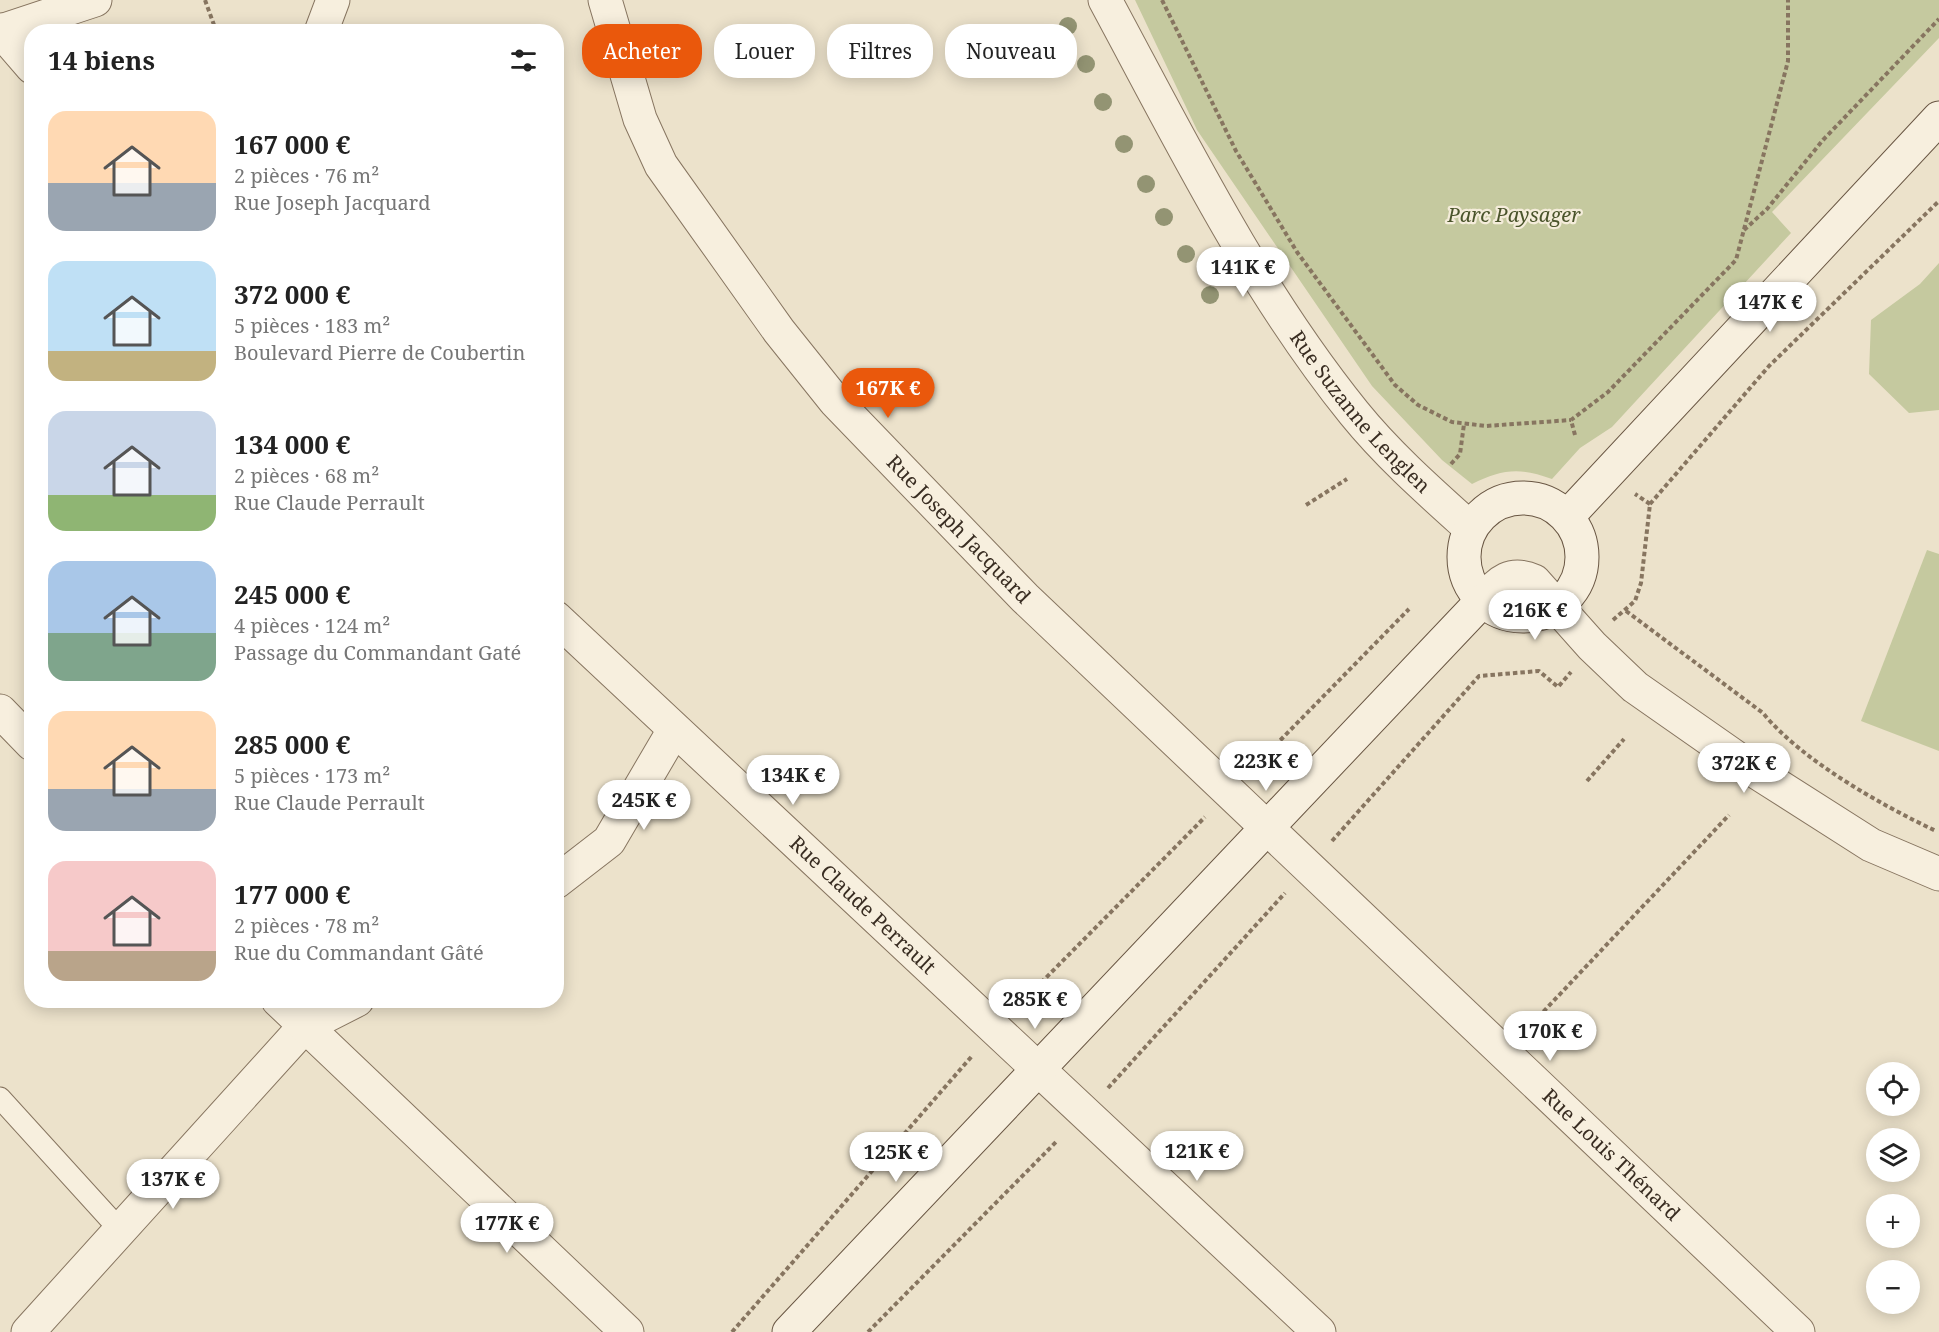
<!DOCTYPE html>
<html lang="fr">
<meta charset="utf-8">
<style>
:root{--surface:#fff;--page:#f6f6f6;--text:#222;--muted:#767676;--accent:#ea580c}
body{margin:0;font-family:"Noto Serif",serif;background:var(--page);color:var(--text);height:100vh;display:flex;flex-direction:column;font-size:22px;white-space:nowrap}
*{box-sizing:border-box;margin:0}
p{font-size:20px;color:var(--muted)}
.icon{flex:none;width:33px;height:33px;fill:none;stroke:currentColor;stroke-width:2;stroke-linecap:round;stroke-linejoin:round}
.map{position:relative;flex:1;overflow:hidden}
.panel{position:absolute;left:24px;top:24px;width:540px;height:984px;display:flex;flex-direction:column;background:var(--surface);border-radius:24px;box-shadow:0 3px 15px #0003}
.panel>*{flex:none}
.banner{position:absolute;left:582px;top:24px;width:570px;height:54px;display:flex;gap:12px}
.fabs{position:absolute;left:1866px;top:1062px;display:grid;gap:12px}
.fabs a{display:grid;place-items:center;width:54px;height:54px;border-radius:50%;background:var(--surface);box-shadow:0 3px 15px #0003;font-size:30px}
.price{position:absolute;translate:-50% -51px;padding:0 14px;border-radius:21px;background:#fff;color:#222;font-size:20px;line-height:39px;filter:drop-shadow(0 2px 3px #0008)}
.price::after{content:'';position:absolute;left:50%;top:36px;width:18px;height:14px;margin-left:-9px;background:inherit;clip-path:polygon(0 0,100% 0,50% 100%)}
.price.current{background:var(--accent);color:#fff}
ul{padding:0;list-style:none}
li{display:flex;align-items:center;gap:18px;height:150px;padding:0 24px}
li span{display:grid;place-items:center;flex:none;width:168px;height:120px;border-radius:18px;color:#555}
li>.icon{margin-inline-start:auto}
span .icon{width:72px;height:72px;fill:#fffc;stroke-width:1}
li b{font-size:26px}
h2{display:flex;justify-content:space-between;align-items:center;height:72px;padding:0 24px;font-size:26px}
.tag{padding:0 21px;border-radius:24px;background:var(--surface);box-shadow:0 3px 15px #0003;font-size:21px;line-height:54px}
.tag.current{background:var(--accent);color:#fff}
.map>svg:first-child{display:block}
.green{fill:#c5c99f}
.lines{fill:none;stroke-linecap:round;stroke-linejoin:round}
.service-casing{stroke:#877560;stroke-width:23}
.minor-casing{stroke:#877560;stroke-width:35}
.tertiary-casing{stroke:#877560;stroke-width:35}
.secondary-casing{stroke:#695643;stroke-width:35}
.path{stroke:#877560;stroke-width:4;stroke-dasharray:4.5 3;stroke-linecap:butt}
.service{stroke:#f7efde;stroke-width:21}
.minor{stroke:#f7efde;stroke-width:33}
.tertiary{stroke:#f7efde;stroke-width:33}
.secondary{stroke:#f7efde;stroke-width:33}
.tree{fill:#939473}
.labels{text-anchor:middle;stroke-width:4.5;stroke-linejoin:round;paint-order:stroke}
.park-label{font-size:20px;font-style:italic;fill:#4a542b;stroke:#f4ecda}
.street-label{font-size:20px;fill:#392d22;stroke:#f4ecda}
</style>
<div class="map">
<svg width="1939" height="1332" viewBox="0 0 1939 1332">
<rect width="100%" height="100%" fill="#ece2cb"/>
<g class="green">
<path d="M1135 0H1939V38L1772 212 1791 233 1612 427 1580 448 1552 479C1520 467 1502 469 1472 484L1442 460 1372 386 1197 130Z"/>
<path d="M1939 263V410L1909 413 1869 374 1871 320 1920 284Z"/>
<path d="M1927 550 1939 554V751L1861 721Z"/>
</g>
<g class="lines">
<defs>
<path id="service" d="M0 1098 120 1230"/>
<g id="minor">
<path id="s1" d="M605 0 640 119 661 165 779 331 835 401 1025 598 1798 1332"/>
<path id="s2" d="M1105 0C1181 141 1253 288 1354 413 1388 455 1430 492 1470 528"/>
<path d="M0 30 32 67"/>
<path d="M1 31 95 0"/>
<path d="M321 32 333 0"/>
<path id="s3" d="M556 618 1319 1332"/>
<path d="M556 882 609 841 674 730"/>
<path d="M28 1332 304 1027 357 1000"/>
</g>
<g id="tertiary">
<path d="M1482 601C1499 583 1509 570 1534 581L1592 646 1635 687 1758 773 1871 845 1939 874"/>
<path d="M0 711 32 744"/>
<path d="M278 1000 627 1332"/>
</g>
<g id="secondary">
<circle cx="1523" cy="557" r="59"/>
<path d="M1567 517 1939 118"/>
<path d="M789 1332 1482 601"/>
</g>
</defs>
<use href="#service" class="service-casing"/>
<use href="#minor" class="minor-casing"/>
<use href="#tertiary" class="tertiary-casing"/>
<use href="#secondary" class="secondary-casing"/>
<g class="path">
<path d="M205 0 214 25 212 32"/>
<path d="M1162 0 1236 151 1297 252 1395 385 1418 405 1452 422 1486 426 1571 420"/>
<path d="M1744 230 1767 209 1823 140 1939 19"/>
<path d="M1575 435 1571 420 1608 392 1736 260 1788 61V0"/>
<path d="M1451 464 1460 454 1464 424"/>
<path d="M1650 504 1769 366 1939 201"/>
<path d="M1306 505 1347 479"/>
<path d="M1626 611 1763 713C1801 760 1881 805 1936 831"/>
<path d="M1613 620 1635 601 1641 583 1650 504 1635 494"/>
<path d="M1254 767 1409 609"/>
<path d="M1587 781 1624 739"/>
<path d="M1332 841 1479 676 1539 671 1558 687 1571 672"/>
<path d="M1020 1004 1205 817"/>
<path d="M1528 1028 1729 815"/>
<path d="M1108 1088 1285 893"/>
<path d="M732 1332 972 1056"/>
<path d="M868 1332 1056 1142"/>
</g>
<use href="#service" class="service"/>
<use href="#minor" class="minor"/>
<use href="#tertiary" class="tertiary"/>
<use href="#secondary" class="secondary"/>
</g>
<g class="tree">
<circle cx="1068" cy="26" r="9"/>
<circle cx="1086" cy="64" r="9"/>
<circle cx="1103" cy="102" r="9"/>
<circle cx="1124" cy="144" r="9"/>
<circle cx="1146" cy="184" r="9"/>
<circle cx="1164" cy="217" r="9"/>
<circle cx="1186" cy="254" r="9"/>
<circle cx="1210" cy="295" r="9"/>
</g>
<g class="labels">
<g class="park-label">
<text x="1514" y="222">Parc Paysager</text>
</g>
<g class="street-label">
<text dy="7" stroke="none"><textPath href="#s2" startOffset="486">Rue Suzanne Lenglen</textPath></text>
<text dy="7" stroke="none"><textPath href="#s1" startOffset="646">Rue Joseph Jacquard</textPath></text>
<text dy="7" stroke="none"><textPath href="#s3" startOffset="420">Rue Claude Perrault</textPath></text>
<text dy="7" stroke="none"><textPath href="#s1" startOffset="1550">Rue Louis Thénard</textPath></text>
</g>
</g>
</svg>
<div class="fabs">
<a><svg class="icon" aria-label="locate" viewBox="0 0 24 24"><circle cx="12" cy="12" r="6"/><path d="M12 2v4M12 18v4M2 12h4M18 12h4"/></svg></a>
<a><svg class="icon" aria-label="layers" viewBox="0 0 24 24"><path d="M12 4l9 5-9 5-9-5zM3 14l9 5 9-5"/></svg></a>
<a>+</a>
<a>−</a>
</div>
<b class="price" style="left:1243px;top:298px">141K €</b>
<b class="price" style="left:1770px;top:333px">147K €</b>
<b class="price current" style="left:888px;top:419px">167K €</b>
<b class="price" style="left:1535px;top:641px">216K €</b>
<b class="price" style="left:1266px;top:792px">223K €</b>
<b class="price" style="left:1744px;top:794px">372K €</b>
<b class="price" style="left:793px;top:806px">134K €</b>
<b class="price" style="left:644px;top:831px">245K €</b>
<b class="price" style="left:1035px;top:1030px">285K €</b>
<b class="price" style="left:1550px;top:1062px">170K €</b>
<b class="price" style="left:1197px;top:1182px">121K €</b>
<b class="price" style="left:896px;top:1183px">125K €</b>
<b class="price" style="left:173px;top:1210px">137K €</b>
<b class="price" style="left:507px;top:1254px">177K €</b>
<div class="banner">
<a class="tag current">Acheter</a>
<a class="tag">Louer</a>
<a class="tag">Filtres</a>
<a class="tag">Nouveau</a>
</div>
<section class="panel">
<h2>14 biens<svg class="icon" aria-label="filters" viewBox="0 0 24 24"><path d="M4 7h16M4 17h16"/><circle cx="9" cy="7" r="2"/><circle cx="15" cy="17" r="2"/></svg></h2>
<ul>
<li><span style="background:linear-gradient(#ffd9b3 60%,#9aa5b1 0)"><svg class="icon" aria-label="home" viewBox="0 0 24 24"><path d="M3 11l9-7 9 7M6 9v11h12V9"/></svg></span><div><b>167 000 €</b><p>2 pièces · 76 m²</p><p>Rue Joseph Jacquard</p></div></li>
<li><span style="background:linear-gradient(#bfe0f5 75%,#c2b280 0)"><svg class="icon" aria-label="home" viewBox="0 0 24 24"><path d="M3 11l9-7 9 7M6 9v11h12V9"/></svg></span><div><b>372 000 €</b><p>5 pièces · 183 m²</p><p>Boulevard Pierre de Coubertin</p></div></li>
<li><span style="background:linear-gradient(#c9d6e8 70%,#8fb573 0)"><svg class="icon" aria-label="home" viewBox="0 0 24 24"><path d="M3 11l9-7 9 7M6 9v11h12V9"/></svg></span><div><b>134 000 €</b><p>2 pièces · 68 m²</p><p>Rue Claude Perrault</p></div></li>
<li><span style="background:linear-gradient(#a9c7e8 60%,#7fa58c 0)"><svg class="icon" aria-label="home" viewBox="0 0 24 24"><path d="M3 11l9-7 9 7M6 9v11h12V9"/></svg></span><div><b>245 000 €</b><p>4 pièces · 124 m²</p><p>Passage du Commandant Gaté</p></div></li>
<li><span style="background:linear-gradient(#ffd9b3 65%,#9aa5b1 0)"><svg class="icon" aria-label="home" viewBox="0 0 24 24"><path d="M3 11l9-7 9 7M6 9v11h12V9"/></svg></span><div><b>285 000 €</b><p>5 pièces · 173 m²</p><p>Rue Claude Perrault</p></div></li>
<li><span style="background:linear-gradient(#f6c9c9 75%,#b9a48a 0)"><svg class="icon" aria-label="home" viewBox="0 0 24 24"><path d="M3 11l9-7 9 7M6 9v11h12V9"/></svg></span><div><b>177 000 €</b><p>2 pièces · 78 m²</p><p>Rue du Commandant Gâté</p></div></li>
</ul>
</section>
</div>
